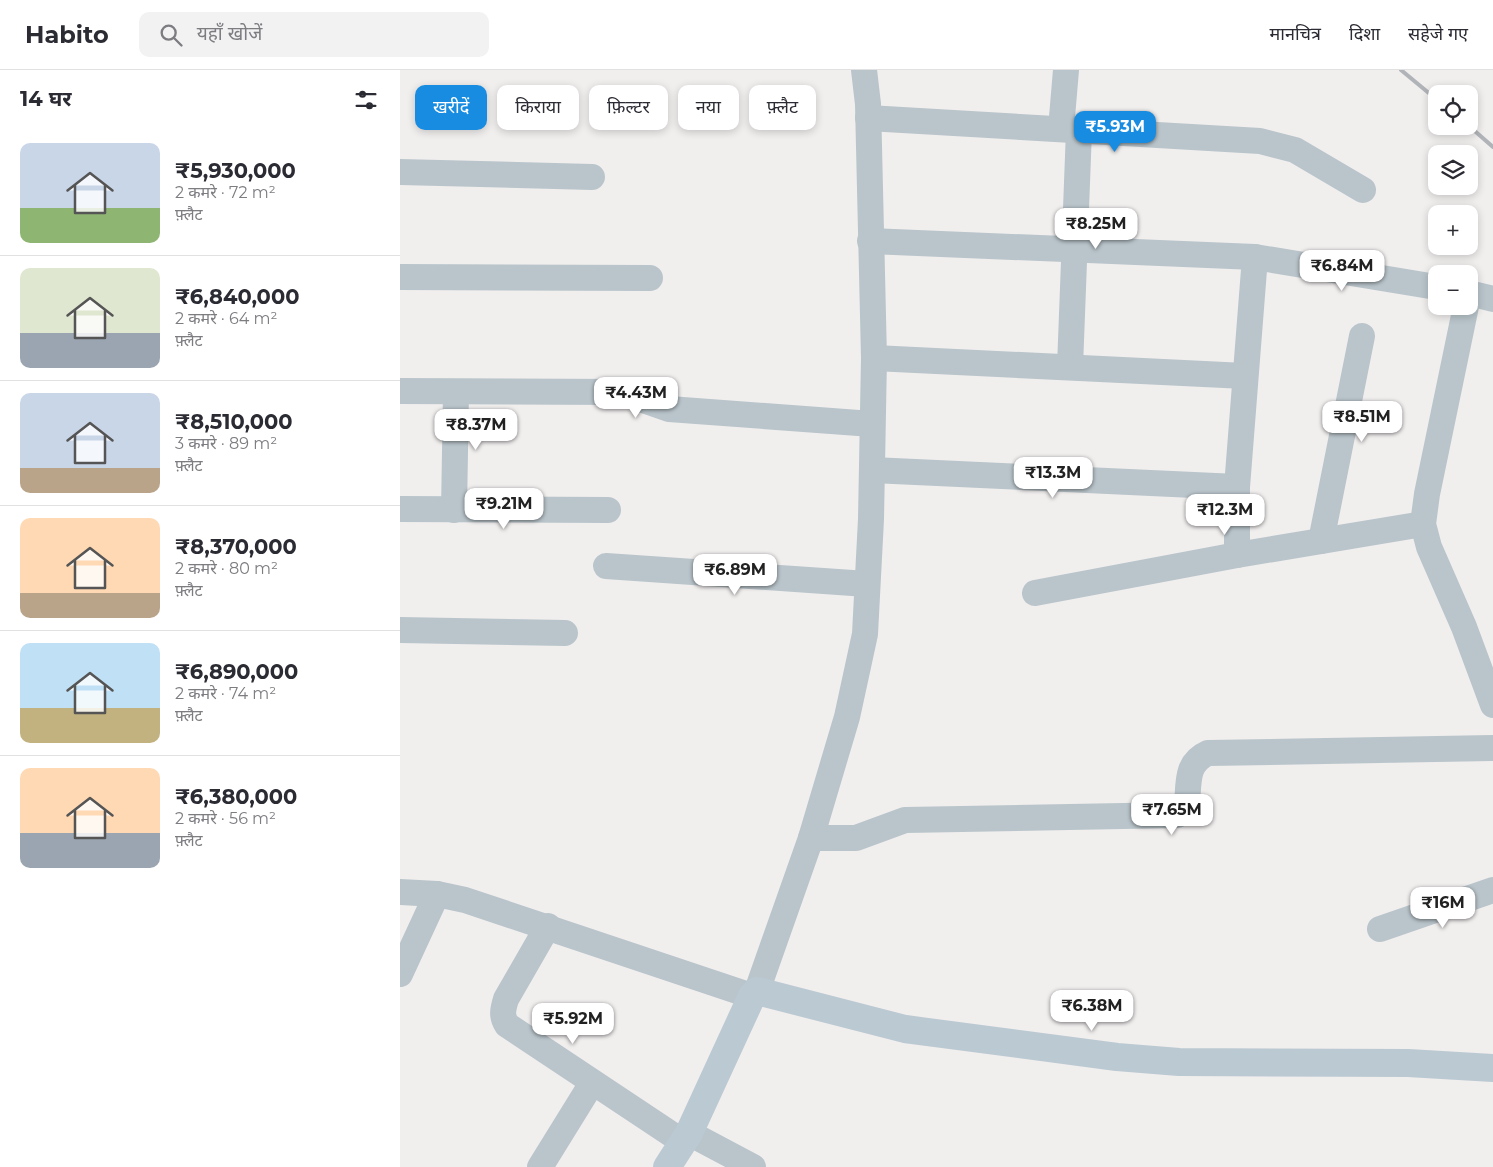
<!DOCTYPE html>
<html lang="hi">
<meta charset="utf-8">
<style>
:root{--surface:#fff;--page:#f2f2f3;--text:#2b2b33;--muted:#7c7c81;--line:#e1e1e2;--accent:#178ce1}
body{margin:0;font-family:Montserrat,"Noto Sans Devanagari",sans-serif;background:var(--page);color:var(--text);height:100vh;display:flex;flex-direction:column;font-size:19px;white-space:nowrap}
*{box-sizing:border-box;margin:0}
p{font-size:16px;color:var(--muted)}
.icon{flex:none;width:28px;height:28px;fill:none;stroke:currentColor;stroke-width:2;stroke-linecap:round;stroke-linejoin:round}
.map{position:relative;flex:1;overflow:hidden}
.drawer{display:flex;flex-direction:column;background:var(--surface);width:400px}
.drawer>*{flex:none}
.hud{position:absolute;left:15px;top:15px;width:475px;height:45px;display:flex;gap:10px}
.fabs{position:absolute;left:1028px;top:15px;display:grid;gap:10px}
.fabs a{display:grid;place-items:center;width:50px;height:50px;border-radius:10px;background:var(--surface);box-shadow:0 2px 8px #0003;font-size:25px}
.price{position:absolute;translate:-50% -42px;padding:0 11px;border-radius:10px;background:#fff;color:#222;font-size:16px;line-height:32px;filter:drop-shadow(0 1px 2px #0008)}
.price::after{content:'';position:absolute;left:50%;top:30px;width:15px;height:11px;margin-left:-8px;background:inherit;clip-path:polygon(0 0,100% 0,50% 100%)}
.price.on{background:var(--accent);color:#fff}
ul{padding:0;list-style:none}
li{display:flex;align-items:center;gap:15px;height:125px;padding:0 20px}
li+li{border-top:1px solid var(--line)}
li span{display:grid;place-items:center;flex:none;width:140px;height:100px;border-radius:10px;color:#555}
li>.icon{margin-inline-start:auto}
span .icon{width:60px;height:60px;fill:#fffc;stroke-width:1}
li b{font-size:21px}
h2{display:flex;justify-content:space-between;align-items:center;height:60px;padding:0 20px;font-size:21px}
.pill{padding:0 18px;border-radius:10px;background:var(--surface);box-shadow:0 2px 8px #0003;font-size:18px;line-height:45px}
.pill.on{background:var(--accent);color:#fff}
header{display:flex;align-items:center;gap:30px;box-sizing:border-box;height:70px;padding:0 25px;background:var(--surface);border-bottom:1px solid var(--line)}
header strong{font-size:24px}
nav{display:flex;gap:28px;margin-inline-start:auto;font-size:18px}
.search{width:350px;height:45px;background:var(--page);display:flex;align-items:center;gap:12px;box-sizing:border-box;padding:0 18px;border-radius:10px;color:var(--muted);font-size:19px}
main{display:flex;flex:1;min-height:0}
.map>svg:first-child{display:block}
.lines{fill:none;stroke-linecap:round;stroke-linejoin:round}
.street{stroke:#b9c5cb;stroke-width:26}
.secondary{stroke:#bbc9d2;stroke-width:28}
.rail{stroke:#b0b4b8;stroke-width:4}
</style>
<header>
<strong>Habito</strong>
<div class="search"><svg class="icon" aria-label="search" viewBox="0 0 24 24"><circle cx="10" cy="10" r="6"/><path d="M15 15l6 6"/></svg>यहाँ खोजें</div>
<nav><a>मानचित्र</a><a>दिशा</a><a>सहेजे गए</a></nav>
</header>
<main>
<section class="drawer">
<h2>14 घर<svg class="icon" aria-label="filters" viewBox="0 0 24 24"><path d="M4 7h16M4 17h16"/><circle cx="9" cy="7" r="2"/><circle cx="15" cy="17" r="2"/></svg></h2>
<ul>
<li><span style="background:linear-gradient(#c9d6e8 65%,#8fb573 0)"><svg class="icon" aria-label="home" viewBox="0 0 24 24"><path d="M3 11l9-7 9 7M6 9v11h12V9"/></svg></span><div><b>₹5,930,000</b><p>2 कमरे · 72 m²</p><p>फ़्लैट</p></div></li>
<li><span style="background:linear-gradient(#dfe7d0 65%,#9aa5b1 0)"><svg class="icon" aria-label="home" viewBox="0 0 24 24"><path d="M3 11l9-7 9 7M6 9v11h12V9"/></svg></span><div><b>₹6,840,000</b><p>2 कमरे · 64 m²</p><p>फ़्लैट</p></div></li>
<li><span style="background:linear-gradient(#c9d6e8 75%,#b9a48a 0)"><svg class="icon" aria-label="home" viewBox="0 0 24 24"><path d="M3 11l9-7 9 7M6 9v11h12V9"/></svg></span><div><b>₹8,510,000</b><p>3 कमरे · 89 m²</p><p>फ़्लैट</p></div></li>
<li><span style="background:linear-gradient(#ffd9b3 75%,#b9a48a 0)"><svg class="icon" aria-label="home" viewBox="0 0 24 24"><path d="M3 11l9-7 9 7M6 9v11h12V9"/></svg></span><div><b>₹8,370,000</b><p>2 कमरे · 80 m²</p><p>फ़्लैट</p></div></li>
<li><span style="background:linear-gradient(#bfe0f5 65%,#c2b280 0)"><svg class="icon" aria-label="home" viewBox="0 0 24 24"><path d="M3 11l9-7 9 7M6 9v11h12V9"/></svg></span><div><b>₹6,890,000</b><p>2 कमरे · 74 m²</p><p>फ़्लैट</p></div></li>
<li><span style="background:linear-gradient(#ffd9b3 65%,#9aa5b1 0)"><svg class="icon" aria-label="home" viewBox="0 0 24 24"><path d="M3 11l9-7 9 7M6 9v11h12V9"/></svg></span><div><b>₹6,380,000</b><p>2 कमरे · 56 m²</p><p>फ़्लैट</p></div></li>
</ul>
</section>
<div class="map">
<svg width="1093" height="1097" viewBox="0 0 1093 1097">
<rect width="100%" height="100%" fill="#f1eeee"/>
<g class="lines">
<g class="street">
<path d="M468 48 860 71 895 80 963 120"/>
<path d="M661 59 666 0"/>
<path d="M0 102 192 107"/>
<path d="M470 171 855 187 1036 217"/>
<path d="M0 207 250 208"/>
<path d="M1069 223 1093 229"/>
<path d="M1066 236 1027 424 1023 454 1029 477 1064 557 1093 635"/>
<path d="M474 288 845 306"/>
<path d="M670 297 679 60"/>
<path d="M0 321 220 322 269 339 472 354"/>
<path d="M472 400 837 417"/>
<path d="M0 439 208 440"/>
<path d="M54 440 56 322"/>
<path d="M921 471 962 266"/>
<path d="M837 485V417L855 187"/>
<path d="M206 496 467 514"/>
<path d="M635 523 837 485 1023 454"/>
<path d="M0 560 165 563"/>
<path d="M411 768H456L505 750 777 745 787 736C789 714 785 693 808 683L1093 678"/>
<path d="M0 822 37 824 65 830 352 926"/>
<path d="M148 856 106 929C103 939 101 946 107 955L283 1072"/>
<path d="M980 859 1093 820"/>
<path d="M0 904 37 824"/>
<path d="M357 921 411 768 447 647 465 564 471 449 474 288 468 34 464 0"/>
<path d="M289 1063 353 1097"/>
<path d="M140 1097 192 1013"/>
</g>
<path class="secondary" d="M267 1097 289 1063 352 926 357 921 505 959 717 987 779 992 1008 993 1093 998"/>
<g class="rail">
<path d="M1001 0 1036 29"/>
<path d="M1069 56 1093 77"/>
</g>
</g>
</svg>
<div class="fabs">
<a><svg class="icon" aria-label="locate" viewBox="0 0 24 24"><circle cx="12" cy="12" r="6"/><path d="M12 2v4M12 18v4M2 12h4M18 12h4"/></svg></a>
<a><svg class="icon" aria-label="layers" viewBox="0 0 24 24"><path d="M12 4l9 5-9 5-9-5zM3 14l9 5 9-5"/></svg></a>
<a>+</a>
<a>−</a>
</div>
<b class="price on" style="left:715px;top:83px">₹5.93M</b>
<b class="price" style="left:696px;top:180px">₹8.25M</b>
<b class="price" style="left:942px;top:222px">₹6.84M</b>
<b class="price" style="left:236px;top:349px">₹4.43M</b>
<b class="price" style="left:962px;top:373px">₹8.51M</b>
<b class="price" style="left:76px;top:381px">₹8.37M</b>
<b class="price" style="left:653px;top:429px">₹13.3M</b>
<b class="price" style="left:104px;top:460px">₹9.21M</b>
<b class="price" style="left:825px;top:466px">₹12.3M</b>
<b class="price" style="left:335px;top:526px">₹6.89M</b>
<b class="price" style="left:772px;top:766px">₹7.65M</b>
<b class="price" style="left:1043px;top:859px">₹16M</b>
<b class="price" style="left:692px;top:962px">₹6.38M</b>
<b class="price" style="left:173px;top:975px">₹5.92M</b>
<div class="hud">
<a class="pill on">खरीदें</a>
<a class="pill">किराया</a>
<a class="pill">फ़िल्टर</a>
<a class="pill">नया</a>
<a class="pill">फ़्लैट</a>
</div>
</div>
</main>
